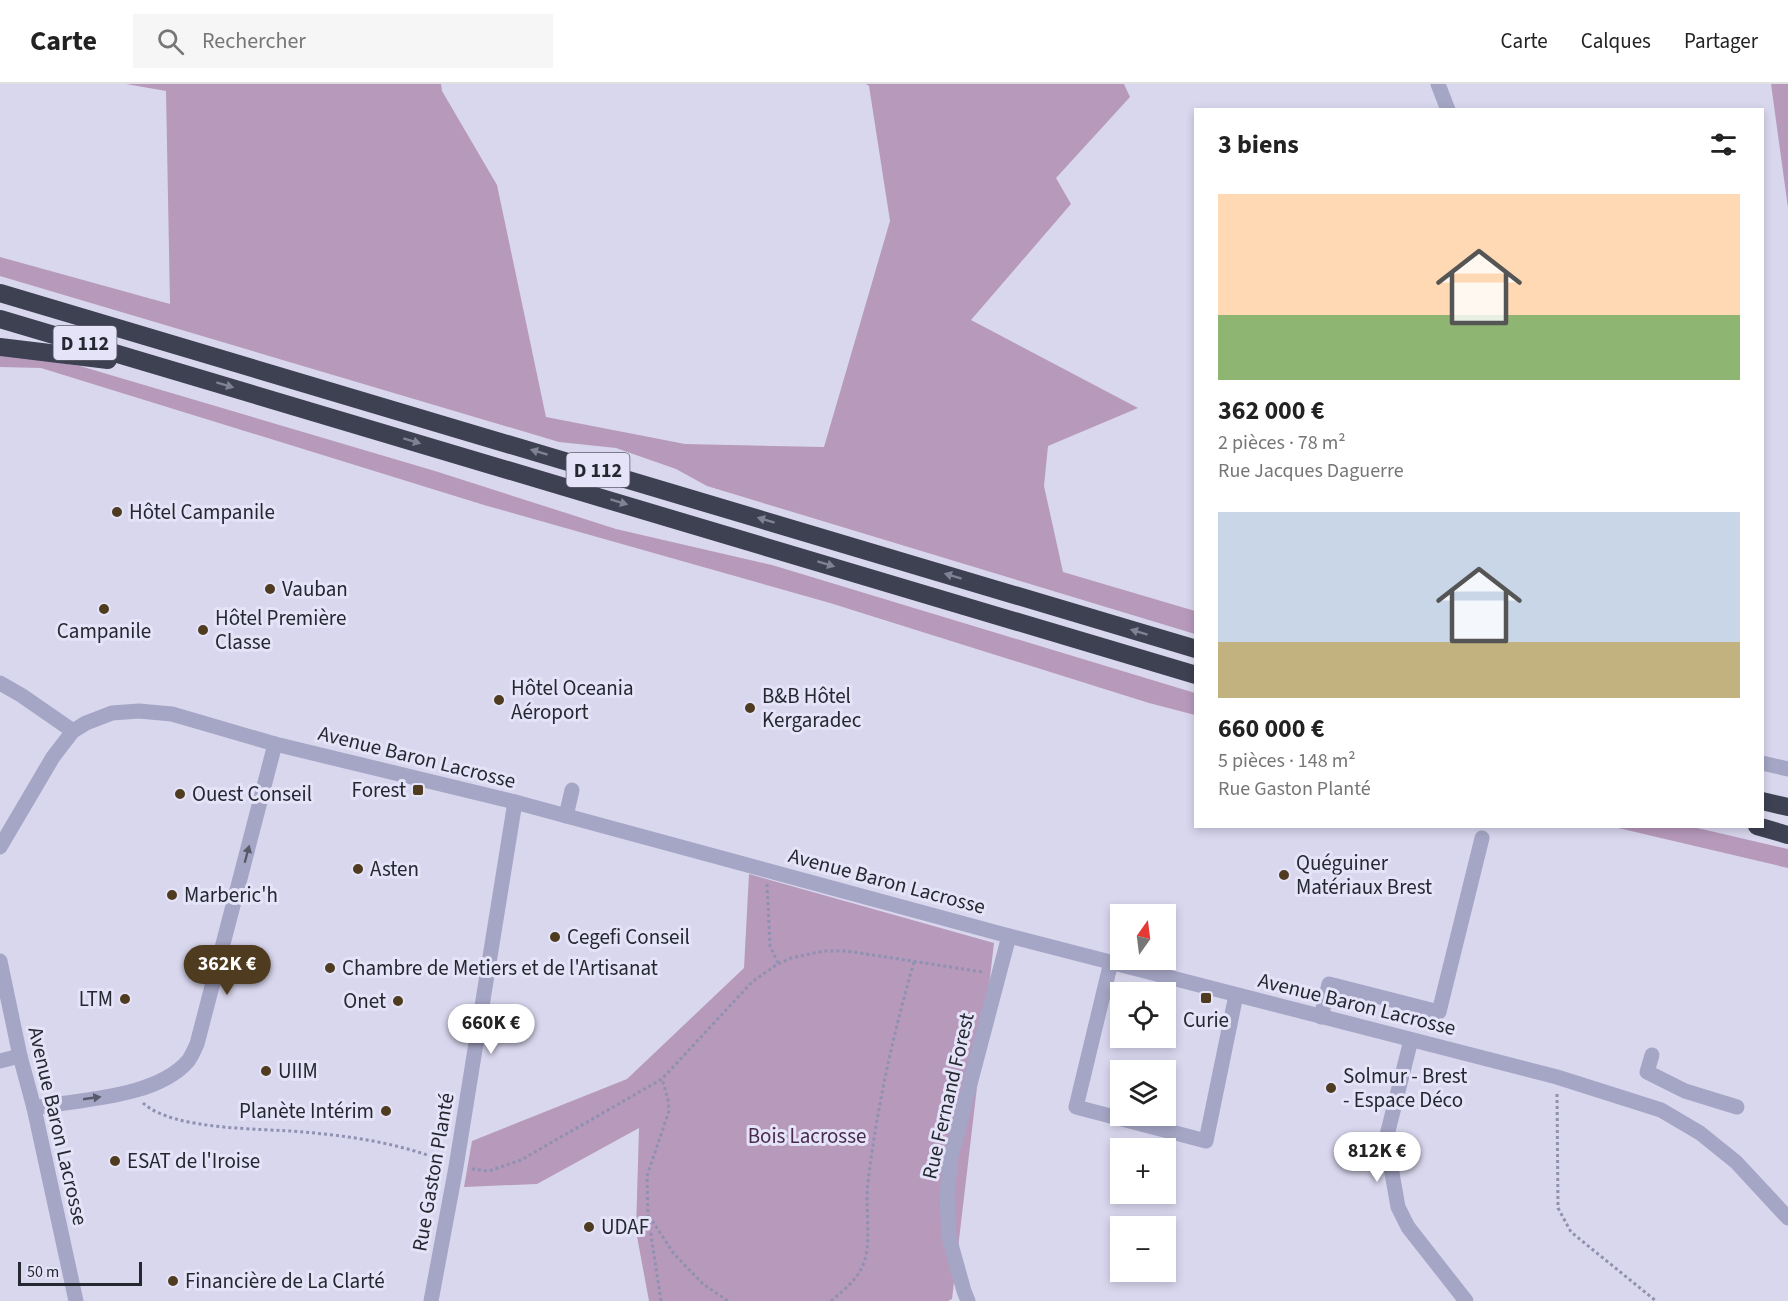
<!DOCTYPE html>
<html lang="fr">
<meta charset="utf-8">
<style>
:root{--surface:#fff;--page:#f6f6f6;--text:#222;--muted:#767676;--line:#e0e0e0;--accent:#4f3b1f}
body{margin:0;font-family:"Source Sans 3",sans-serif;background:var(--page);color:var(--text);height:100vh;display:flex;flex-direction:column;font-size:22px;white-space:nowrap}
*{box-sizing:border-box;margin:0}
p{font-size:20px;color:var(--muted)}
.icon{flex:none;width:33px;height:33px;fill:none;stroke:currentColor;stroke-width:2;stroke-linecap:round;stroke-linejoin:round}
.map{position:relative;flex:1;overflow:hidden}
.side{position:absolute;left:1194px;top:24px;width:570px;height:720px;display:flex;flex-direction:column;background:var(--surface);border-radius:0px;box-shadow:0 3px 9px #0003}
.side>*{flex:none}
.needle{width:39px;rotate:14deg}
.fabs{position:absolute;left:1110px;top:820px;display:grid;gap:12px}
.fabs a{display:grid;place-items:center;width:66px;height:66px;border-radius:0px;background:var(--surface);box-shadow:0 3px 9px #0003;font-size:30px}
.scale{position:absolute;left:18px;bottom:15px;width:124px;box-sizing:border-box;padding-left:6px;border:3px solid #252731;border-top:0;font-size:16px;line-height:21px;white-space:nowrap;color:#252731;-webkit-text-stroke:4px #e4e3f7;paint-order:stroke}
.price{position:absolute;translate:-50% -51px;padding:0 14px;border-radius:21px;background:#fff;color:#222;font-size:20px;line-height:39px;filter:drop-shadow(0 2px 3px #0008)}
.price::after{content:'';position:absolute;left:50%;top:36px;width:18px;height:14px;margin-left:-9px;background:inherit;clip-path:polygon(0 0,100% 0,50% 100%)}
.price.active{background:var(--accent);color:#fff}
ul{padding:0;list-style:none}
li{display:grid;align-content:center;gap:12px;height:318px;padding:0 24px}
li span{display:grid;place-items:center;height:186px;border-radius:0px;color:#555}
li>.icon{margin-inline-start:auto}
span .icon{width:108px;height:108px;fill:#fffc;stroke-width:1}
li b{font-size:26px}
h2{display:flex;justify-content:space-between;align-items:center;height:72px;padding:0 24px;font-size:26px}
header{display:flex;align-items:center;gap:36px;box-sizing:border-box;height:84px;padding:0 30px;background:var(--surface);border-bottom:2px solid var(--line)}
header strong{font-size:28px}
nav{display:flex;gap:33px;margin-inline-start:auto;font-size:21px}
.search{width:420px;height:54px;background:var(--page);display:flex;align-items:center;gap:15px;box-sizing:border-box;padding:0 21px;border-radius:0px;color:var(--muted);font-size:22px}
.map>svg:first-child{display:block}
.green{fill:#b799bc}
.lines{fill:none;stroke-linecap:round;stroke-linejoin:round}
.path{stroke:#8f91b1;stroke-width:3;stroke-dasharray:3 3;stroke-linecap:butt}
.minor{stroke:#a5a6c5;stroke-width:15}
.highway{stroke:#3d4152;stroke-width:18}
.oneway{fill:#808294}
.oneway2{fill:#585a6c}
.poi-dot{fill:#4f3b1f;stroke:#e4e3f7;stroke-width:2}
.labels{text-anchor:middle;stroke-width:6;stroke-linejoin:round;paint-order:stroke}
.shield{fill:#e4e3f7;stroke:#5e5f6c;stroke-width:1.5}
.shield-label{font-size:20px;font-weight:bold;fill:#252731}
.poi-label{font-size:21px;fill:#252731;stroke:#e4e3f7;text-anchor:start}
.street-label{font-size:21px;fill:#252731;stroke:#e4e3f7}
.park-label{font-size:21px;fill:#4a2b4d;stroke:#e4e3f7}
</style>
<header>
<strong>Carte</strong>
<div class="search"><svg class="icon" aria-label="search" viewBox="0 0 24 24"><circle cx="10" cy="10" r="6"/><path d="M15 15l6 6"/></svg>Rechercher</div>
<nav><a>Carte</a><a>Calques</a><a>Partager</a></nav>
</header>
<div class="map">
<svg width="1788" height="1217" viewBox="0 0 1788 1217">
<rect width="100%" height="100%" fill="#d9d7ee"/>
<g class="green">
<path d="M126 0H441L442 7 497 101 546 333 685 360 824 363 890 137 869 2 866 0H1124L1130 13 1056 94 1071 120 971 236 1138 324 1048 362 1044 402 1063 488 1195 527V550L707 402 676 385 616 364 559 358 0 192V173L170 220 166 7Z"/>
<path d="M1771 0H1788V124Z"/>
<path d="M0 269 80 282 435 387 616 445 772 481 1195 609V631L1149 619 830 519 484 421 41 284 0 283Z"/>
<path d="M1614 743H1693L1788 765V784Z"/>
<path d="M749 790 994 859 952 1215 948 1217H649L636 1147 639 1044 537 1100 464 1103 472 1057 627 995 744 884Z"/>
</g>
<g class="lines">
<g class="path">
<path d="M767 800 770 862 778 879"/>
<path d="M1557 1010 1558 1124 1571 1148 1656 1217"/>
<path d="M143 1019C174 1047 261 1044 303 1048 350 1052 399 1059 443 1077"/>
<path d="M472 1085 489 1087 521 1076 662 995 752 898 776 881 791 874 824 867H847L983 888"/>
<path d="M649 1132 674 1170 703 1200 728 1217"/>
<path d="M661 1217 648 1131 647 1092 669 1027 668 1015 662 995"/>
<path d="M831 1217C845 1205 860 1194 865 1175 871 1155 865 1120 868 1098 877 1023 893 950 914 878"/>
</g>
<g class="minor">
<path d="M1438 0 1448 26"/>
<path d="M0 599 21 611 73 647"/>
<path d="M1762 679 1788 685"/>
<path d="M566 732 572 706"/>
<path d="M0 763 53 673 73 647 86 639 112 629 139 627 172 630 275 660 515 718 1009 852 1557 993 1661 1026 1700 1049 1736 1078 1788 1134"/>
<path d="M0 877 20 972 34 1024 76 1217"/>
<path d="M1111 878 1076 1023 1206 1057 1236 911"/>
<path d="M1321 933 1329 900 1439 928 1482 754"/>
<path d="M1411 956 1386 1055 1398 1123 1408 1143 1466 1217"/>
<path d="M1652 971 1647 988 1685 1007 1737 1023"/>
<path d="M0 977 20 972"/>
<path d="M34 1024C80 1015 156 1014 188 977 192 972 194 966 197 960L275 660"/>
<path d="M431 1217 456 1083 515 718"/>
<path d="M968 1217 964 1207 949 1153 947 1111 951 1072 1009 852"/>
</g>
<g class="highway">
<path d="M0 209 1196 565"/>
<path d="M0 235 1196 591"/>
<path d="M0 263 108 276"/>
<path d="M1762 717 1788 723"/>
<path d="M1757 742 1788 751"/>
</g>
</g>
<defs><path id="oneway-solid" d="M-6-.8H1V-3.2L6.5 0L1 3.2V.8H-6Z" transform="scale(1.5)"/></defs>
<g class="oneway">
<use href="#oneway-solid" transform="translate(225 301) rotate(17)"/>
<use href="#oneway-solid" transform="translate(412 357) rotate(17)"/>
<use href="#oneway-solid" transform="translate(539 368) rotate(-163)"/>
<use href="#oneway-solid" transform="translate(619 418) rotate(17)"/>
<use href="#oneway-solid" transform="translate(766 436) rotate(-163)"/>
<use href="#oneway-solid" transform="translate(826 480) rotate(17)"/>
<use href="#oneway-solid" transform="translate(953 492) rotate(-163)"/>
<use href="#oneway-solid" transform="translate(1139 548) rotate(-163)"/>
</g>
<g class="oneway2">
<use href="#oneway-solid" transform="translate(247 770) rotate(-75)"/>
<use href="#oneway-solid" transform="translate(92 1014) rotate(-8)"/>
</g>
<g class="poi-dot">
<circle cx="117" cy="428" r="6"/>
<circle cx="270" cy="505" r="6"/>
<circle cx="104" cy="525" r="6"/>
<circle cx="203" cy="546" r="6"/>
<circle cx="499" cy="616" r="6"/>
<circle cx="750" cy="624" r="6"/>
<rect x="412" y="700" width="12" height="12" rx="3"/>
<circle cx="180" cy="710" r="6"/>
<circle cx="358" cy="785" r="6"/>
<circle cx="1284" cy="791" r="6"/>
<circle cx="172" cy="811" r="6"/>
<circle cx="555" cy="853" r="6"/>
<circle cx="330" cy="884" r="6"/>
<rect x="1200" y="908" width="12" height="12" rx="3"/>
<circle cx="125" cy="915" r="6"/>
<circle cx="398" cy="917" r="6"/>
<circle cx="266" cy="987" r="6"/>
<circle cx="1331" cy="1004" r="6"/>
<circle cx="386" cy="1027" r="6"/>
<circle cx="115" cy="1077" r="6"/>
<circle cx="589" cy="1143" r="6"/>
<circle cx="173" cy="1197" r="6"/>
</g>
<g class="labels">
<g class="shield">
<rect x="53.5" y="242" width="63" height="34" rx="4.5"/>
<rect x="566.5" y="369" width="63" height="34" rx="4.5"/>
</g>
<g class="shield-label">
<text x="85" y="266">D 112</text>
<text x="598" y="393">D 112</text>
</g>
<g class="poi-label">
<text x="129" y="435">Hôtel Campanile</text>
<text x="282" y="512">Vauban</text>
<text x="215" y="541">Hôtel Première<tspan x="215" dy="24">Classe</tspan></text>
<text x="104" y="554" text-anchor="middle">Campanile</text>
<text x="511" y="611">Hôtel Oceania<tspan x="511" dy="24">Aéroport</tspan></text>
<text x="762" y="619">B&amp;B Hôtel<tspan x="762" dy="24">Kergaradec</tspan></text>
<text x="406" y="713" text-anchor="end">Forest</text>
<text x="192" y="717">Ouest Conseil</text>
<text x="1296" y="786">Quéguiner<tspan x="1296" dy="24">Matériaux Brest</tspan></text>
<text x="370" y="792">Asten</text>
<text x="184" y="818">Marberic'h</text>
<text x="567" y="860">Cegefi Conseil</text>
<text x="342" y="891">Chambre de Metiers et de l'Artisanat</text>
<text x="113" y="922" text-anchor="end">LTM</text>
<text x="386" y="924" text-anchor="end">Onet</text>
<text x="1206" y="943" text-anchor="middle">Curie</text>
<text x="278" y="994">UIIM</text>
<text x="1343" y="999">Solmur - Brest<tspan x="1343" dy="24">- Espace Déco</tspan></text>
<text x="374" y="1034" text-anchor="end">Planète Intérim</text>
<text x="127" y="1084">ESAT de l'Iroise</text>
<text x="601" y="1150">UDAF</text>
<text x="185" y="1204">Financière de La Clarté</text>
</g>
<g class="street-label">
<text transform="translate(417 673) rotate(14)" y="7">Avenue Baron Lacrosse</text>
<text transform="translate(887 797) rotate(15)" y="7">Avenue Baron Lacrosse</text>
<text transform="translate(1357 920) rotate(14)" y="7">Avenue Baron Lacrosse</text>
<text transform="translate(948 1012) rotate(-77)" y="7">Rue Fernand Forest</text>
<text transform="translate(58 1042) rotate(77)" y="7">Avenue Baron Lacrosse</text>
<text transform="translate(433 1088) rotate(-80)" y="7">Rue Gaston Planté</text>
</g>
<g class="park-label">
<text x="807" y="1059">Bois Lacrosse</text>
</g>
</g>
</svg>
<div class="fabs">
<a><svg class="needle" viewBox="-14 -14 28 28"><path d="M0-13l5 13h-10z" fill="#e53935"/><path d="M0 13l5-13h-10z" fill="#767676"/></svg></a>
<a><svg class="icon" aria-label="locate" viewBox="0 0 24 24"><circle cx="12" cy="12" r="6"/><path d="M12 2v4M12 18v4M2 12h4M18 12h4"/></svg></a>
<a><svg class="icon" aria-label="layers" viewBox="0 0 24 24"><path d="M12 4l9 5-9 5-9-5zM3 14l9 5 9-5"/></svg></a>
<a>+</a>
<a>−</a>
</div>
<div class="scale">50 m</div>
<b class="price active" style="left:227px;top:912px">362K €</b>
<b class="price" style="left:491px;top:971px">660K €</b>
<b class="price" style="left:1377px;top:1099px">812K €</b>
<section class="side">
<h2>3 biens<svg class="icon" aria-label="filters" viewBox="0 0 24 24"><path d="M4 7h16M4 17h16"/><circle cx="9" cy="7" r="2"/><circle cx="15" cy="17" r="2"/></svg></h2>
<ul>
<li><span style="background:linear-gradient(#ffd9b3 65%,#8fb573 0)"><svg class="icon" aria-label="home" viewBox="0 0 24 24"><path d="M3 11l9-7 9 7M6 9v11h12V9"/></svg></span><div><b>362 000 €</b><p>2 pièces · 78 m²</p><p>Rue Jacques Daguerre</p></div></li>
<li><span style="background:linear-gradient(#c9d6e8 70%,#c2b280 0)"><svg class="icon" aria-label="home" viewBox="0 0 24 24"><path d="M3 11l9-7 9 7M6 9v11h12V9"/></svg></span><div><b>660 000 €</b><p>5 pièces · 148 m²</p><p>Rue Gaston Planté</p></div></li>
</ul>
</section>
</div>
